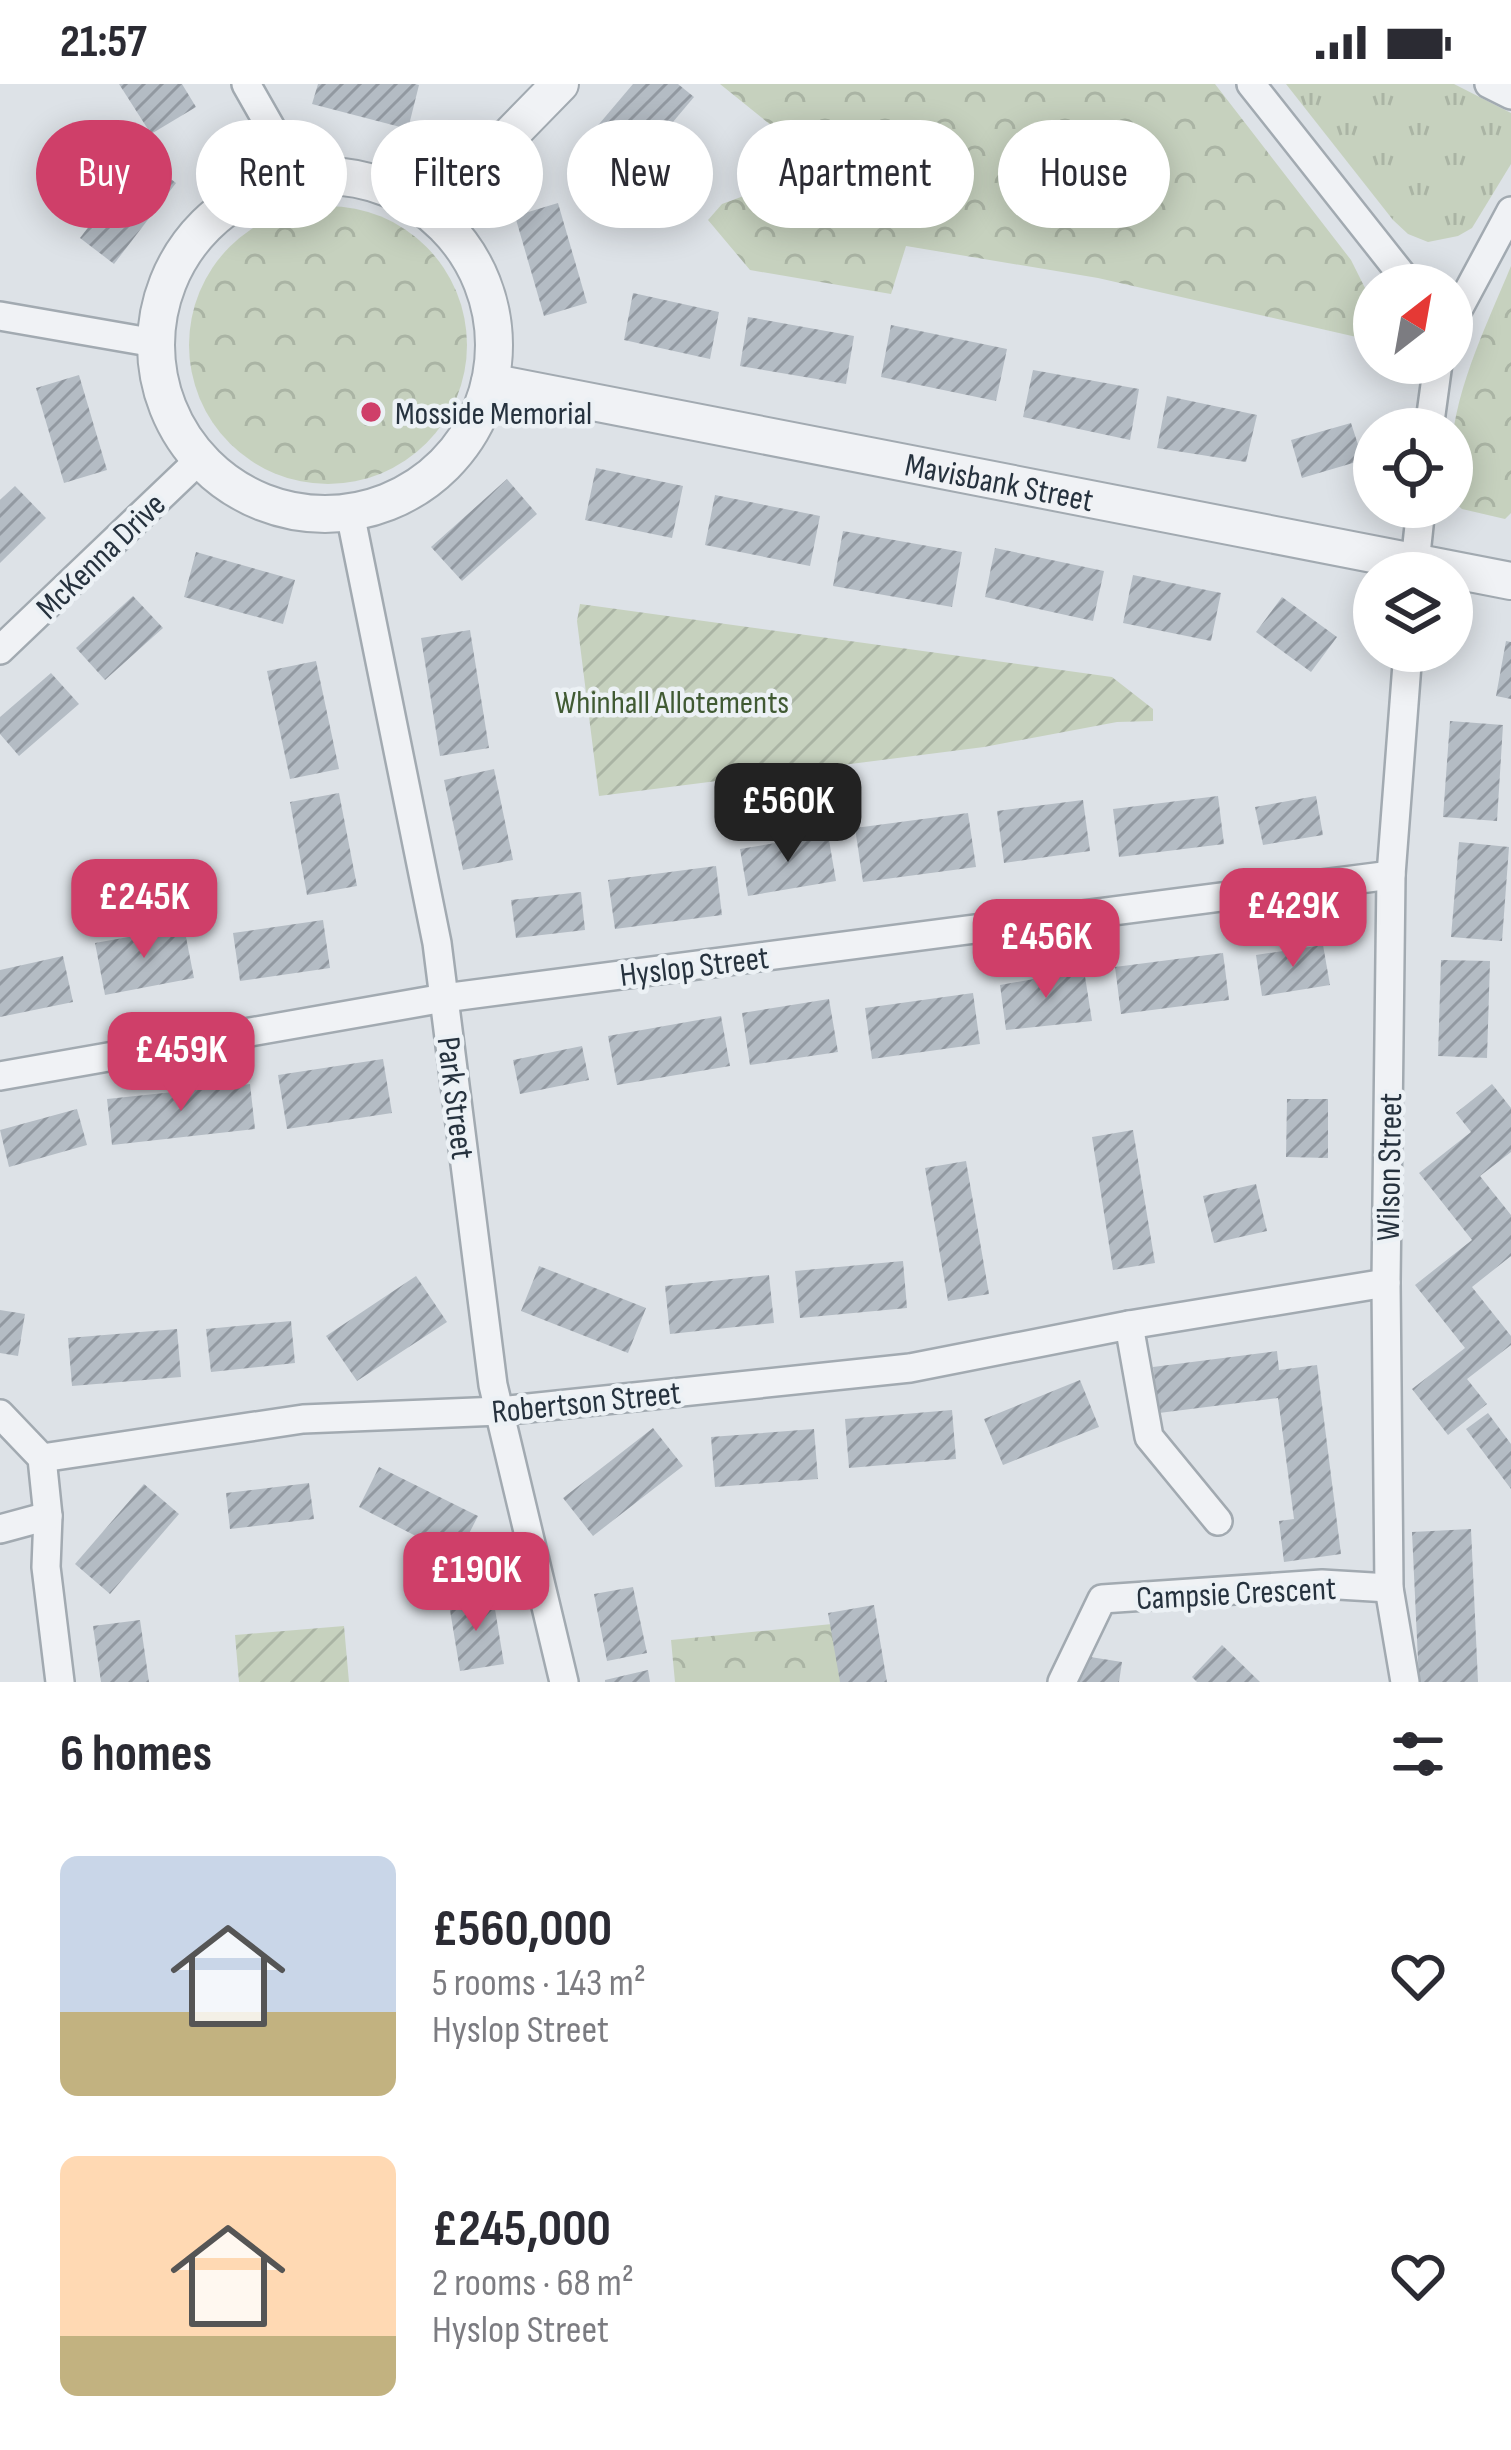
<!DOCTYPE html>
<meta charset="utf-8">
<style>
:root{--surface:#fff;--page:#f7f7f7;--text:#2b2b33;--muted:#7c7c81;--accent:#cf3f69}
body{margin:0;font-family:"Sofia Sans Condensed",sans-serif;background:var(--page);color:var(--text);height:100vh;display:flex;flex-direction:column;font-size:45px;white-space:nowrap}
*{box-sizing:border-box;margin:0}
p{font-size:39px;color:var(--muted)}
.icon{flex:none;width:66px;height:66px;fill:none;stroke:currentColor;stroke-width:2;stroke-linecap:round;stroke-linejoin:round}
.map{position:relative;height:1598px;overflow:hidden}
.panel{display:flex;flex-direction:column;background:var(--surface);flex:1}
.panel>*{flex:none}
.banner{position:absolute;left:36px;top:36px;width:1440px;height:108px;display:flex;gap:24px}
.needle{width:78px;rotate:31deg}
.fabs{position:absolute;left:1353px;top:180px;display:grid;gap:24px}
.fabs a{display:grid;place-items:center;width:120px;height:120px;border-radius:50%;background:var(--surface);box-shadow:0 6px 30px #0003;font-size:60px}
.price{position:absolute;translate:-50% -102px;padding:0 27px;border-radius:24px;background:var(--accent);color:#fff;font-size:39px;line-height:78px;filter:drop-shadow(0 3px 6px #0008)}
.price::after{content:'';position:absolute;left:50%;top:72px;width:36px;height:27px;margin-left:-18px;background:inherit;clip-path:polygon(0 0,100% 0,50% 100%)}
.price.active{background:#222;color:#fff}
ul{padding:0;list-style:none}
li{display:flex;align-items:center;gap:36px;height:300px;padding:0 60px}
li span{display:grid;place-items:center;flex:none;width:336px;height:240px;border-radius:18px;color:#555}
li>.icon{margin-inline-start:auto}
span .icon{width:144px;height:144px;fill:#fffc;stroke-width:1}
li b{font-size:51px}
h2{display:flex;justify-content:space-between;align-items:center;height:144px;padding:0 60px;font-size:51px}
.chip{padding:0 42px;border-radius:54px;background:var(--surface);box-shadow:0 6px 30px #0003;font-size:42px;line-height:108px}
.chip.active{background:var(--accent);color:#fff}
.status{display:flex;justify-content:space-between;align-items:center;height:84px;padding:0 60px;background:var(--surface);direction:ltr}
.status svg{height:33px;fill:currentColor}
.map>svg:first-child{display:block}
.grass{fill:url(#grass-tufts)}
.forest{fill:url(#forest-crowns)}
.garden{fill:url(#garden-furrows)}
.building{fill:url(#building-hatch)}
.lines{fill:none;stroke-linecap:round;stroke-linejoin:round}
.minor-casing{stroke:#a2aab1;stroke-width:32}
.tertiary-casing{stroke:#a2aab1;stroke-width:40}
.minor{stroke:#f0f2f5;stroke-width:27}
.tertiary{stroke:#f0f2f5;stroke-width:36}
.poi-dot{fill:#cf3f69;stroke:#ecf1f5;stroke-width:4.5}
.labels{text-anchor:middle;stroke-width:9;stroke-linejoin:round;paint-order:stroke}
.poi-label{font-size:33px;fill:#26323e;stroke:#ecf1f5;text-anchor:start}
.street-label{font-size:33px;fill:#26323e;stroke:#ecf1f5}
.park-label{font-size:33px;fill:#405a33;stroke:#ecf1f5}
</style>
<div class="status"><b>21:57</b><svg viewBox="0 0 49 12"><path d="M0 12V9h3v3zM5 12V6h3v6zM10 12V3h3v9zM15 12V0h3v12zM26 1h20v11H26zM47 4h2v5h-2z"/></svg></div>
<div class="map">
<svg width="1511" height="1598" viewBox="0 0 1511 1598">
<defs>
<pattern id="grass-tufts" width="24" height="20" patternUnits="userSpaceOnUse" patternTransform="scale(3)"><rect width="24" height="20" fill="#c6d1be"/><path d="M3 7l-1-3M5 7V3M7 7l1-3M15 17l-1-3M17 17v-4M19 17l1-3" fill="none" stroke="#aab4a4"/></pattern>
<pattern id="forest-crowns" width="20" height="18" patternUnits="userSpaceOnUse" patternTransform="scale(3)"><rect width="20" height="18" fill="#c6d1be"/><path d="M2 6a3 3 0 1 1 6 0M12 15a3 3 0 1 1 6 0" fill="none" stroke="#aab4a4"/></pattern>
<pattern id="garden-furrows" width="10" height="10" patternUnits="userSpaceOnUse" patternTransform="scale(3)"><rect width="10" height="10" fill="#c6d1be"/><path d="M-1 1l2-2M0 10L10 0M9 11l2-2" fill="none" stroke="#aab4a4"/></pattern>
<pattern id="building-hatch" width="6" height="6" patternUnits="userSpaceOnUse" patternTransform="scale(3)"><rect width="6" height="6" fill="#b4bcc4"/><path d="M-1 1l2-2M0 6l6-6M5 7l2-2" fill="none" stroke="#9299a1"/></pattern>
</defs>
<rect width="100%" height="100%" fill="#dde2e7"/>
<path class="grass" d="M1286 0H1454L1511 29V80L1472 144 1458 152 1428 158 1408 150 1393 136Z"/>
<g class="forest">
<path d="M720 0H1215L1351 176 1374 222V257L1098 194 906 162 891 210 750 186 708 136 722 120 768 103 798 63Z"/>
<circle cx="328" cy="261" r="139"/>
<path d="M1511 182V429L1505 435 1462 425 1454 418C1438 337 1481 255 1511 182Z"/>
<path d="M832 1540 844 1598H675L671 1556Z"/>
</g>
<g class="garden">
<path d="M580 520 1112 593 1153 625V637L1117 638 984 663 599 712 577 537Z"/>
<path d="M344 1542 349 1598H239L235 1551Z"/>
</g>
<g class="building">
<path d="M119 0H182L196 23 151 50Z"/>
<path d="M318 0H415L419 1 408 45 312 20Z"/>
<path d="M633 0H678L694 13 614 108 572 72Z"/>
<path d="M142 73 176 99 114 180 80 154Z"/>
<path d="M558 119 587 219 544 232 515 132Z"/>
<path d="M633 209 719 228 710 275 624 256Z"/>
<path d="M748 233 854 252 846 300 740 282Z"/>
<path d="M891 241 1007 265 996 317 881 293Z"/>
<path d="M1033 286 1139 305 1130 356 1023 333Z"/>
<path d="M79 291 107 386 64 399 36 304Z"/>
<path d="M1167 312 1257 331 1246 378 1157 364Z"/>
<path d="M1351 339 1363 376 1302 394 1291 356Z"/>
<path d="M596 384 683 402 672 454 585 436Z"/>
<path d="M507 395 537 430 462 497 431 463Z"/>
<path d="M15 402 46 434 0 479V416Z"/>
<path d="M715 411 820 432 810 482 705 461Z"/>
<path d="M843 447 962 468 952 523 833 502Z"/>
<path d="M995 464 1104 487 1093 537 985 513Z"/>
<path d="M196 468 295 496 283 540 184 513Z"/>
<path d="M1133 491 1221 509 1211 557 1123 539Z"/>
<path d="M133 512 163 544 105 596 76 564Z"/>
<path d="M1282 513 1337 553 1311 588 1256 548Z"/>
<path d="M470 546 489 664 440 672 421 554Z"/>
<path d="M1506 557 1511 558V615L1496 612Z"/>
<path d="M316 577 339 685 290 695 267 587Z"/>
<path d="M51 589 79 620 19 672 0 650V633Z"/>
<path d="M1450 637 1503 641 1497 737 1443 733Z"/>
<path d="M494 685 513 776 463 786 444 696Z"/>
<path d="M339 709 357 802 307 811 290 718Z"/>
<path d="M1218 712 1224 760 1119 773 1113 725Z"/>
<path d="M1316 712 1323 751 1263 761 1255 723Z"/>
<path d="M1083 716 1090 767 1004 779 997 727Z"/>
<path d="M968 729 976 783 863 798 855 744Z"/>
<path d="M828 750 836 797 748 812 740 765Z"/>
<path d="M1459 758 1509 763 1502 857 1451 853Z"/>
<path d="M716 782 722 831 615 845 608 796Z"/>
<path d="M198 786 202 817 172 821 168 789Z"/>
<path d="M581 808 585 846 516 854 511 816Z"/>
<path d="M323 836 330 884 240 897 233 849Z"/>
<path d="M184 843 194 894 105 911 95 859Z"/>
<path d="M1323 861 1330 901 1262 912 1256 871Z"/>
<path d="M1223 869 1229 916 1121 930 1115 883Z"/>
<path d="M63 872 73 918 0 933V886Z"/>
<path d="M1441 876 1490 877 1487 974 1438 972Z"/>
<path d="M1084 886 1092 937 1006 946 1000 901Z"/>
<path d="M973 909 980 960 872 975 865 924Z"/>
<path d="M829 915 838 968 750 981 742 929Z"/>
<path d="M721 932 730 982 617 1001 608 952Z"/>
<path d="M582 962 589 996 520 1010 513 976Z"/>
<path d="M383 975 392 1029 287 1045 278 991Z"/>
<path d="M250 1000 255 1045 112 1061 107 1015Z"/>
<path d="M1492 1000 1511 1024V1068L1480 1092 1511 1131V1172L1472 1203 1511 1252V1261L1467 1295 1487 1320 1448 1351 1412 1305 1465 1264 1415 1201 1472 1156 1419 1089 1471 1048 1456 1029Z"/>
<path d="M1287 1015H1328V1074L1286 1073Z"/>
<path d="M77 1025 87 1061 9 1083 0 1046Z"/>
<path d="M1133 1046 1155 1179 1113 1186 1092 1053Z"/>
<path d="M966 1077 989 1210 948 1217 925 1084Z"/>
<path d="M1256 1100 1267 1147 1214 1159 1203 1112Z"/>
<path d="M903 1177 907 1224 800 1234 795 1187Z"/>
<path d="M539 1182 646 1224 628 1269 521 1227Z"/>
<path d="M769 1191 774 1239 670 1250 665 1202Z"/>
<path d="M416 1192 447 1238 357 1297 326 1252Z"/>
<path d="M0 1226 25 1230 18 1272 0 1269Z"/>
<path d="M291 1237 295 1279 211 1288 206 1245Z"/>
<path d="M177 1245 181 1293 72 1302 68 1254Z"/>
<path d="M1277 1267 1279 1286 1317 1281 1341 1470 1284 1478 1279 1437 1294 1435 1278 1314 1159 1329 1153 1283Z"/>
<path d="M1080 1296 1099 1343 1003 1381 984 1335Z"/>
<path d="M952 1326 956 1375 849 1384 845 1335Z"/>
<path d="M1488 1329 1511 1360V1405L1466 1345Z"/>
<path d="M653 1344 683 1382 593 1452 563 1414Z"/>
<path d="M814 1345 818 1395 715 1403 711 1353Z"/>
<path d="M379 1383 478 1432 457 1473 359 1423Z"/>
<path d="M309 1399 314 1435 230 1445 226 1409Z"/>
<path d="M144 1400 179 1430 110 1510 75 1480Z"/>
<path d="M1471 1445 1478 1598H1419L1412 1448Z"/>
<path d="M633 1503 647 1569 607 1577 594 1510Z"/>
<path d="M493 1513 504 1580 460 1587 449 1520Z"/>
<path d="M874 1521 887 1598H840L828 1529Z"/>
<path d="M140 1536 149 1598H101L93 1542Z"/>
<path d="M1222 1561 1260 1598H1197L1192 1593Z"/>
<path d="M1084 1572 1122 1578 1119 1598H1080Z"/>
<path d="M648 1586 650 1598H605V1596Z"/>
</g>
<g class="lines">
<defs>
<g id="minor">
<path d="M246 0 271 44 280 97"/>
<path d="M1251 0 1410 201"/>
<path d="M1489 0 1511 11"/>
<path d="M0 232 155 259"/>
<path d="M1452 237 1511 127"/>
<path d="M1429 345 1438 279"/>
<path d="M350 429 437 859 493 1301 564 1598"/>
<path d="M1414 489 1421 423"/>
<path d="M0 566 199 376"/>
<path d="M0 992 444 914 1391 791"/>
<path d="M1129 1241 1149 1353 1218 1437"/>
<path d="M0 1330 42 1374 48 1432 46 1483 60 1598"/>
<path d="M42 1374 303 1335 500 1327 910 1284 1129 1241 1386 1199"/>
<path d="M0 1445 48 1432"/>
<path d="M1062 1598 1102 1515 1322 1500 1389 1504"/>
<path d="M1405 1598 1389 1504 1386 1199 1391 791 1408 567"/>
</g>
<g id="tertiary">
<circle cx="325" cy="261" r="169"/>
<path d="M433 130 560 0"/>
<path id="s1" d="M490 298 1511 497"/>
</g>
</defs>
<use href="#minor" class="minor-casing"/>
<use href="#tertiary" class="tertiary-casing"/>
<use href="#minor" class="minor"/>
<use href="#tertiary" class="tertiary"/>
</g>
<circle class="poi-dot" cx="371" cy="328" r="12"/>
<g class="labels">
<g class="poi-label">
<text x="395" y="340">Mosside Memorial</text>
</g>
<g class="street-label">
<text dy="12" stroke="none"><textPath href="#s1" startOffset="519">Mavisbank Street</textPath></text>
<text transform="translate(100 471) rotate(-44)" y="12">McKenna Drive</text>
<text transform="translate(694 881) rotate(-7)" y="12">Hyslop Street</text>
<text transform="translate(457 1014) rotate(83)" y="12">Park Street</text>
<text transform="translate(1388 1083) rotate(-89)" y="12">Wilson Street</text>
<text transform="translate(586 1317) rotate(-6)" y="12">Robertson Street</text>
<text transform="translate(1236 1508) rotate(-3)" y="12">Campsie Crescent</text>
</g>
<g class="park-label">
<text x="672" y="629">Whinhall Allotements</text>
</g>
</g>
</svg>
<div class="fabs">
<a><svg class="needle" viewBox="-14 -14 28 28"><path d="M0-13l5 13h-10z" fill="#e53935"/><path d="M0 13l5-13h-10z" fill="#7c7c81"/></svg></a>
<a><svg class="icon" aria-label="locate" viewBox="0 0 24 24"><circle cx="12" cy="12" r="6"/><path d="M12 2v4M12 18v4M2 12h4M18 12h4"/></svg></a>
<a><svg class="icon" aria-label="layers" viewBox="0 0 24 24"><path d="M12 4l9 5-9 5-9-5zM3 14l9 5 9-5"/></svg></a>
</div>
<b class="price active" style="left:788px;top:781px">£560K</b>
<b class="price" style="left:144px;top:877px">£245K</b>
<b class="price" style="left:1293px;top:886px">£429K</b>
<b class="price" style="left:1046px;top:917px">£456K</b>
<b class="price" style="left:181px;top:1030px">£459K</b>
<b class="price" style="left:476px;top:1550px">£190K</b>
<div class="banner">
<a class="chip active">Buy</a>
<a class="chip">Rent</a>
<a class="chip">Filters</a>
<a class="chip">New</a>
<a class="chip">Apartment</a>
<a class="chip">House</a>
</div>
</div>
<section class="panel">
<h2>6 homes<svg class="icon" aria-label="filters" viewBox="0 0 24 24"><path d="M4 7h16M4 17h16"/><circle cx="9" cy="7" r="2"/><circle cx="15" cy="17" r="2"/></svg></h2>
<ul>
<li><span style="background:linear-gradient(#c9d6e8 65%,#c2b280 0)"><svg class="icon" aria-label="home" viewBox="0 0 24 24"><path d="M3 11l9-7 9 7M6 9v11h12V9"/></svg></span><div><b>£560,000</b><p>5 rooms · 143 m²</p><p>Hyslop Street</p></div><svg class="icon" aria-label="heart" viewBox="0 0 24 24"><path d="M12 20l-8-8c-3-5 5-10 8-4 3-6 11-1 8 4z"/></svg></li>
<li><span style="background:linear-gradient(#ffd9b3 75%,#c2b280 0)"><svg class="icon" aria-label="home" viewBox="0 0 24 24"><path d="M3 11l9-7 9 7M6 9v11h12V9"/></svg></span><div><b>£245,000</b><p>2 rooms · 68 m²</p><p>Hyslop Street</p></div><svg class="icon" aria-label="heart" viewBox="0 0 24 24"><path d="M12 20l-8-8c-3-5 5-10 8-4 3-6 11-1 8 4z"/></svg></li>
</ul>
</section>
